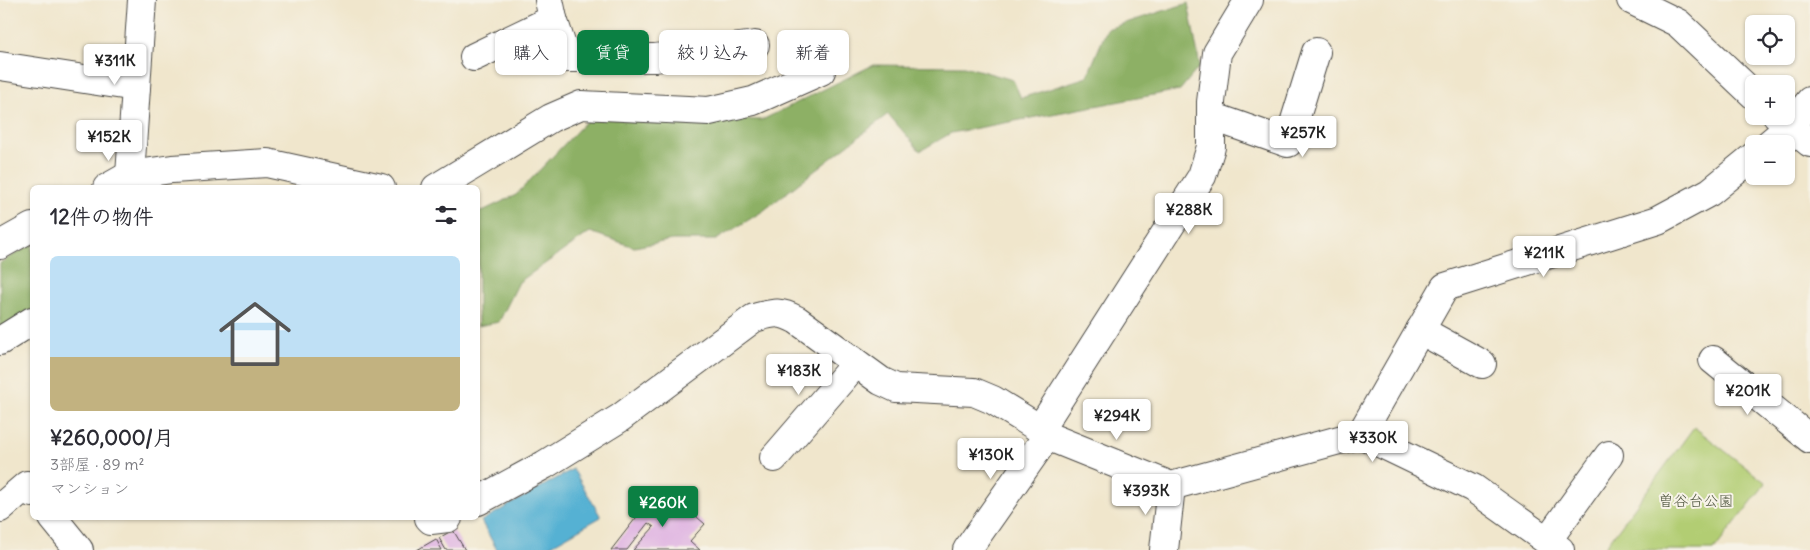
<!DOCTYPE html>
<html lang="ja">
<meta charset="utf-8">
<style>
:root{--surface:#fff;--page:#f7f7f7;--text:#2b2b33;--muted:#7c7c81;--accent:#0b8043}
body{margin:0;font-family:Delius,"Klee One",sans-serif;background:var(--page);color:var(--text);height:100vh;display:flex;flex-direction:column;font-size:19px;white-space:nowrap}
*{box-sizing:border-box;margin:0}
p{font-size:16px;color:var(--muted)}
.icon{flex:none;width:28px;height:28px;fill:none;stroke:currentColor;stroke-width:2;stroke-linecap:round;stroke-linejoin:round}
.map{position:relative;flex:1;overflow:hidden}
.sheet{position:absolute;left:30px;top:185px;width:450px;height:335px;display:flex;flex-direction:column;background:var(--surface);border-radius:8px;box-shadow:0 1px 4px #0004}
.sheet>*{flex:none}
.top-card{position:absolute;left:495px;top:30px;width:475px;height:45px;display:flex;gap:10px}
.buttons{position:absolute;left:1745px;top:15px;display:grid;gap:10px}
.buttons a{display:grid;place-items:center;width:50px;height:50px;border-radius:8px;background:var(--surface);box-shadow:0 1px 4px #0004;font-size:25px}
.price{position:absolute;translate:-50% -42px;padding:0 11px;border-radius:5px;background:#fff;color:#222;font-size:16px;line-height:32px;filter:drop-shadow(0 1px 2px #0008)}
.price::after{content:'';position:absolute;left:50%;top:30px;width:15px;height:11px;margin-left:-8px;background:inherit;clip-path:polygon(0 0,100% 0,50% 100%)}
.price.active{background:var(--accent);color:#fff}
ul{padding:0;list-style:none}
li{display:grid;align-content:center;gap:10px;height:265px;padding:0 20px}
li span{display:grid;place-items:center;height:155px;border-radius:8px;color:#555}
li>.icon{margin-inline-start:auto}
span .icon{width:90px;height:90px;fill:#fffc;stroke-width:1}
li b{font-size:21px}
h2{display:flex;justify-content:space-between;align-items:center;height:60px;padding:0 20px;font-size:21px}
.tag{padding:0 18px;border-radius:8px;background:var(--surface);box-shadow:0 1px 4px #0004;font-size:18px;line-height:45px}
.tag.active{background:var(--accent);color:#fff}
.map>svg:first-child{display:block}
.green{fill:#b2cd73;stroke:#6e7c4f}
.forest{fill:#8db065;stroke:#5c6e48}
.water{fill:#55b1d3;stroke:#406e7f}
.building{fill:#ddade1}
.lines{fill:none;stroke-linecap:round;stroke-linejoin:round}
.minor-casing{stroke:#494743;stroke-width:30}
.minor{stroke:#fff;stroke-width:28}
.labels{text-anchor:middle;stroke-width:4;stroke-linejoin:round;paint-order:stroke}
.park-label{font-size:15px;fill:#4d543d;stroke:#f7f3e8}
</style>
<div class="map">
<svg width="1810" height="550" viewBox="0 0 1810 550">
<rect width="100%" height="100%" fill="#f7f3e8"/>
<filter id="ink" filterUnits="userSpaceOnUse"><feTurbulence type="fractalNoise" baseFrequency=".02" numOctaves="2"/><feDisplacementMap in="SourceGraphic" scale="10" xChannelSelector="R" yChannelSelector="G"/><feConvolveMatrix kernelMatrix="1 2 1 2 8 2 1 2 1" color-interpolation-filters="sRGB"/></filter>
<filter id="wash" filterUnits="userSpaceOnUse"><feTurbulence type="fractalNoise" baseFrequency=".0096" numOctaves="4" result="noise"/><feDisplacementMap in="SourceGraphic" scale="20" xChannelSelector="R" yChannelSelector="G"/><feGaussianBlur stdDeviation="1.12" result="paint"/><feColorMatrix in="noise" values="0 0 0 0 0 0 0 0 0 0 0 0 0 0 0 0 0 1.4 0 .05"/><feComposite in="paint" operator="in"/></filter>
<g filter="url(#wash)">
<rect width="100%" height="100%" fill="#f0e6cc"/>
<path class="green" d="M1694 427 1766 483 1714 550H1603Z"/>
<g class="forest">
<path d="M1188 3 1200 66 1180 90 951 133 920 151 888 114 763 211 716 240H673L634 247 590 232 519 282 499 322 478 326V213L516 195 592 115 762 120 873 65 964 66 1013 80 1021 98 1087 77 1107 29Z"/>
<path d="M32 244V317L0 334V263Z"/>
</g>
<path class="water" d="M573 469 601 517 543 550H497L481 521Z"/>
<g id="blocks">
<g class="building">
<path d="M667 491 705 524 690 541 700 550H633L654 527 648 523 627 550H611L646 505 662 518 664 517 653 507Z"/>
<path d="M453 530 465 550H446L439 538Z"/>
<path d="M436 539 442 550H417Z"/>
</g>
</g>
</g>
<g filter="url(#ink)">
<use href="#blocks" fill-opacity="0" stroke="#494743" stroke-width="1"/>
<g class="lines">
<defs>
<g id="minor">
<path d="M549 0 553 19 566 58H655L755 45"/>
<path d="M1631 0 1678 23 1754 95"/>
<path d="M474 57 553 19"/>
<path d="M0 66 136 87"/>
<path d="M1211 116 1288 143 1316 52"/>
<path d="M1777 116 1810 143"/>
<path d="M1769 144 1789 127 1810 101"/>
<path d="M130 175 142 0"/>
<path d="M107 188 130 175 172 169 267 163 381 188"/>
<path d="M436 188 551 118 581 105 709 111 753 101 821 71"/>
<path d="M0 245 32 227"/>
<path d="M1420 330 1482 364"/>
<path d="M0 341 32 321"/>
<path d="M1713 360 1810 439"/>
<path d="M1040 429 1202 176 1211 147V102L1217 53 1249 0"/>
<path d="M1361 434 1445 287 1658 220 1710 192 1754 156"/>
<path d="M774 458 856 363"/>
<path d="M478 501 544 465 620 418 754 318C773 313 779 310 797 320L881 381 896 388 974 392 993 400 1040 429 1047 436 1171 486 1361 434 1473 488 1560 550"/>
<path d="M0 508 27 485 32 493"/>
<path d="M53 518 79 550"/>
<path d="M429 518 431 520 448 518"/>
<path d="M1547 541 1609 455"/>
<path d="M967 550 1047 436"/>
<path d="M1164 550 1171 486"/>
</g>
</defs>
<use href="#minor" class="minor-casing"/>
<use href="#minor" class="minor"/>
</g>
</g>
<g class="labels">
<g class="park-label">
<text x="1696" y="506">曽谷台公園</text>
</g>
</g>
</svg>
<div class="buttons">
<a><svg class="icon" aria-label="locate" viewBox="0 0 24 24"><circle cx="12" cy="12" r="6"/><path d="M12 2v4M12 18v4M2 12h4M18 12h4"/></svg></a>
<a>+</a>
<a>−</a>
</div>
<b class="price" style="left:115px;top:86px">¥311K</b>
<b class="price" style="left:1303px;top:158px">¥257K</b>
<b class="price" style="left:109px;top:162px">¥152K</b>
<b class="price" style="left:1189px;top:235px">¥288K</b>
<b class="price" style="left:1544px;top:278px">¥211K</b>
<b class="price" style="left:799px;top:396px">¥183K</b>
<b class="price" style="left:1748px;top:416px">¥201K</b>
<b class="price" style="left:1117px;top:441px">¥294K</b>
<b class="price" style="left:1373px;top:463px">¥330K</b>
<b class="price" style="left:991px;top:480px">¥130K</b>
<b class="price" style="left:1146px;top:516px">¥393K</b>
<b class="price active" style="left:663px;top:528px">¥260K</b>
<div class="top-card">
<a class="tag">購入</a>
<a class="tag active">賃貸</a>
<a class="tag">絞り込み</a>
<a class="tag">新着</a>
</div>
<section class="sheet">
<h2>12件の物件<svg class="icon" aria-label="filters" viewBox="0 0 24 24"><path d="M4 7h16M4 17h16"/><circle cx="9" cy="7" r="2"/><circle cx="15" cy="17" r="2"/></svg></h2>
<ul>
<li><span style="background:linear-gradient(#bfe0f5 65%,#c2b280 0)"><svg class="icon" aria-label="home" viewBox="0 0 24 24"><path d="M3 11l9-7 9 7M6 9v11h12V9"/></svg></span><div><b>¥260,000/月</b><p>3部屋 · 89 m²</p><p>マンション</p></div></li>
</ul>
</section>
</div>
